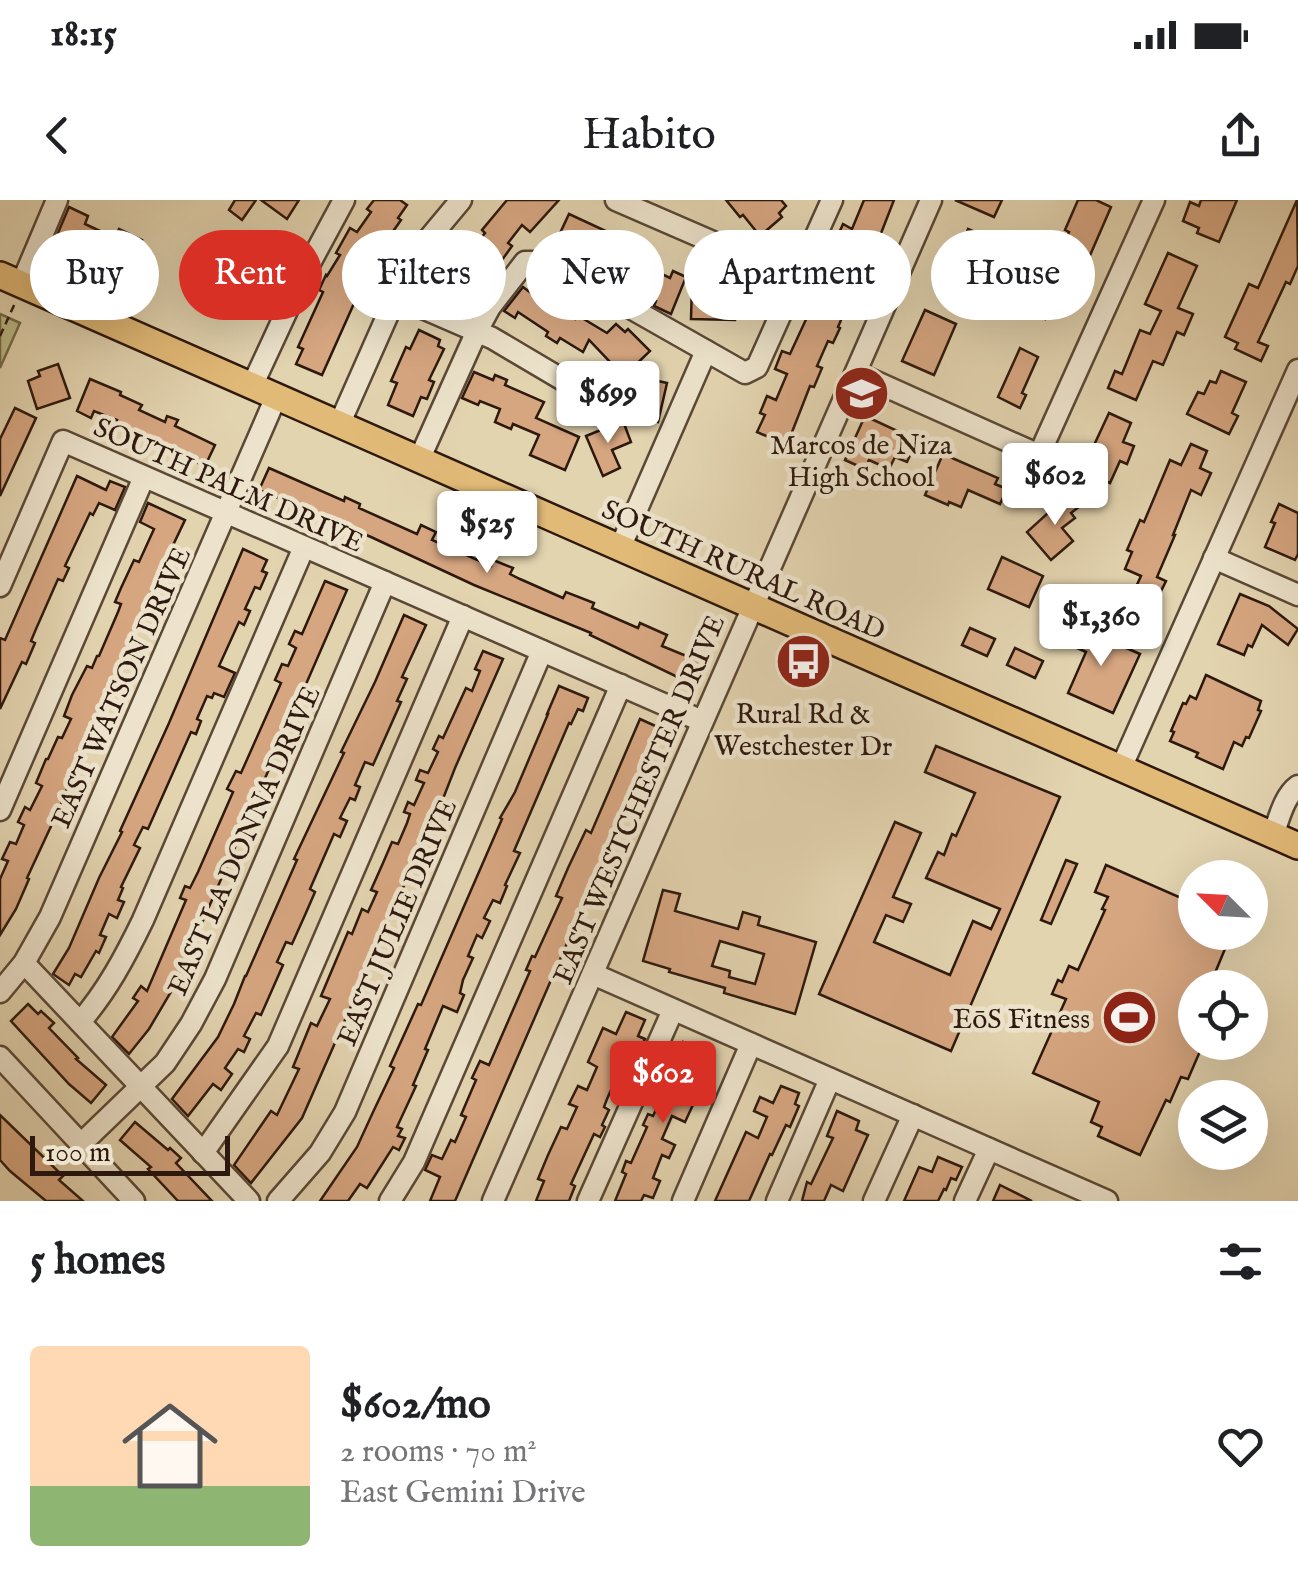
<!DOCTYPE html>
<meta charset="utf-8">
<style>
:root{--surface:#fff;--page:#f6f6f6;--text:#202124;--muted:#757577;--accent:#d93025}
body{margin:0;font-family:"IM FELL English",serif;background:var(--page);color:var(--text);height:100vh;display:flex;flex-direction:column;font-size:38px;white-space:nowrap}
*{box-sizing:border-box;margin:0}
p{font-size:32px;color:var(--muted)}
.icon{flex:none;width:55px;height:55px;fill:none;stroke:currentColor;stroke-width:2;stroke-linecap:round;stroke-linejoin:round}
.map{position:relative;height:1001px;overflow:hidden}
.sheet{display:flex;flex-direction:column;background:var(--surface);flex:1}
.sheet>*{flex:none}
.top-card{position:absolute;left:30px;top:30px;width:1240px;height:90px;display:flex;gap:20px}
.needle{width:65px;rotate:294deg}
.controls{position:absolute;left:1178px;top:660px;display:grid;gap:20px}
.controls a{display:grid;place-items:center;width:90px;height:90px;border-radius:50%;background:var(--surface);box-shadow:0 10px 40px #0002;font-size:50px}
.scale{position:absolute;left:30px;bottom:25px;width:200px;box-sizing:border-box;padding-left:10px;border:5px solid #2d190e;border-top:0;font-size:28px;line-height:35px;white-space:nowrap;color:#2d190e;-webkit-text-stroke:8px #ede3cc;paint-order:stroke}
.price{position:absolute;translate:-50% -85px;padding:0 22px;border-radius:10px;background:#fff;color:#222;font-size:32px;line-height:65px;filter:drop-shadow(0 2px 5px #0008)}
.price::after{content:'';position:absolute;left:50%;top:60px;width:30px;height:22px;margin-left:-15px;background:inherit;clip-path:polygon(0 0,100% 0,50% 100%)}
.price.current{background:var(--accent);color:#fff}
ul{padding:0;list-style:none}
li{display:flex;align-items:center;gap:30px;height:250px;padding:0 30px}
li span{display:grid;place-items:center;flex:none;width:280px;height:200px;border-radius:10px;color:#555}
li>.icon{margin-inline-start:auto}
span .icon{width:120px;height:120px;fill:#fffc;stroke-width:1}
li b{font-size:42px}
h2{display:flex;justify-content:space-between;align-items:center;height:120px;padding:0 30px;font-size:42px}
.pill{padding:0 35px;border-radius:45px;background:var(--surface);box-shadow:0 10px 40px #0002;font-size:35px;line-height:90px}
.pill.current{background:var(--accent);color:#fff}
.status{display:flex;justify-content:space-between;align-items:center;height:70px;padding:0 50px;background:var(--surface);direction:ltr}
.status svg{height:28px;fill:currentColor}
header{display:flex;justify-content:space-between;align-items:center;height:130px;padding:0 30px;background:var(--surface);font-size:45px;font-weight:600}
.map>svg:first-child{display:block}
.green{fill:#bbbb86;stroke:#746a4a;stroke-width:2.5}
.building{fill:#d6a681;stroke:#2d190e;stroke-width:2.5;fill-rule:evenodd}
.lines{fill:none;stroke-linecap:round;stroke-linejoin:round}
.minor-casing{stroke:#5a4836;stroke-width:25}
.major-casing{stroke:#2d190e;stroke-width:30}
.path{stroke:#2d190e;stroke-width:2.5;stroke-dasharray:8 5;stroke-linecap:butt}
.minor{stroke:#ede3cc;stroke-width:20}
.major{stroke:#e2ba78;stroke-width:25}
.labels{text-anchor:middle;stroke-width:9;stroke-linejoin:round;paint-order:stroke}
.poi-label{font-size:28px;fill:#2d190e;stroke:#ede3cc}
.street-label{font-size:28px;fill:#2d190e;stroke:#ede3cc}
</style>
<div class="status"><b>18:15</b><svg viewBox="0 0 49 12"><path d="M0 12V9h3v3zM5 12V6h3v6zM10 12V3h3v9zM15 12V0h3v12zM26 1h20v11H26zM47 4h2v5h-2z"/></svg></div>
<header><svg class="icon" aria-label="back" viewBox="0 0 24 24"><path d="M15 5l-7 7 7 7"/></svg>Habito<svg class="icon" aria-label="share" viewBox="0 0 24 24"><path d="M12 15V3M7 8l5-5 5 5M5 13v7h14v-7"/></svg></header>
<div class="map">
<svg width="1298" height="1001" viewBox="0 0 1298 1001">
<rect width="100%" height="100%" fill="#e3d4b0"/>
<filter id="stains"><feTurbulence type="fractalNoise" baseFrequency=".002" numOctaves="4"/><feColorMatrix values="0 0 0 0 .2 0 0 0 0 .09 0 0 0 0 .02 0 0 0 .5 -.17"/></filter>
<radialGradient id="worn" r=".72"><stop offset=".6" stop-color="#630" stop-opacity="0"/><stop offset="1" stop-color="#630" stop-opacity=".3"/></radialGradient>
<path class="green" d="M0 114 20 123 0 168Z"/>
<g class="building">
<path d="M235 0H256L242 20 229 10Z"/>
<path d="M261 0H299L287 19Z"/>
<path d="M374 0H400L407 5 398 18 401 20 382 47 385 49 377 62 371 59 354 87 360 90 322 175 296 164 303 149 298 147 323 92 319 90 326 75 327 76 340 55 336 53 350 28 357 32 371 12 367 9Z"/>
<path d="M507 0H559L530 32 522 25 508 43 512 46 502 60 499 58 474 92 471 90 462 102 440 86 464 53 468 55 485 33 482 30Z"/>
<path d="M726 0H781L786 6 779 13 782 17 760 36 743 15 740 17Z"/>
<path d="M864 0H894L878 41 862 77 860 76 838 127 840 128 833 143 828 141 817 166 822 168 814 187 810 186 787 245 757 232 765 215 760 213 767 196 776 200 787 174 775 169 782 151 790 154 809 113 813 115 822 94 817 92 839 44 835 42 843 24 852 29Z"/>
<path d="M955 0H1002L994 17Z"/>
<path d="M1078 0H1096L1111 7 1088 60 1062 48 1069 32 1065 30Z"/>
<path d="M1201 0H1237L1219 42 1197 33 1199 28 1183 21 1190 2 1199 6Z"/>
<path d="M1297 0 1298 66 1290 84 1286 82 1258 142 1268 146 1261 161 1235 149 1238 143 1225 137 1249 84 1258 88Z"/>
<path d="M69 7 88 16 85 24 115 38 119 29 142 40 125 79 101 69 105 61 75 48 72 56 52 47Z"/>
<path d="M569 14 649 51 643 65 670 78 673 71 686 77 671 114 654 106 656 101 637 92 643 78 623 70 621 75 605 69 607 63 598 58 579 49 577 54 555 44Z"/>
<path d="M968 29 996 41 974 94 946 83 950 70 945 68 954 45 961 48Z"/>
<path d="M760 45 787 65 774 83 778 86 769 102 736 77 735 120 691 119 692 84 728 85Z"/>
<path d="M1168 53 1197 66 1178 108 1193 114 1184 135 1177 132 1163 165 1153 161 1136 200 1108 188 1115 171 1122 174 1140 130 1150 134 1161 111 1145 104Z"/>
<path d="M1048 65 1068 74 1061 91 1068 94 1063 106 1052 102 1045 119 1035 114 1040 101 1034 98Z"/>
<path d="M523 87 531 93 534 89 550 99 547 103 575 119 577 115 607 133 616 124 625 132 628 129 650 151 626 174 667 183 658 222 621 214 624 198 651 205 589 140 583 152 560 138 557 143 546 136 548 132 518 112 515 118 504 111Z"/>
<path d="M979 91 994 97 986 118 971 112Z"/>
<path d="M925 110 956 124 934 175 902 161Z"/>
<path d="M419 130 440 140 438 146 444 149 429 180 434 182 427 199 421 197 413 216 388 205 397 183 391 181 406 147 410 149Z"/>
<path d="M1020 148 1038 157 1022 193 1026 195 1020 208 998 197Z"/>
<path d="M58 164 70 198 37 209 28 181 40 176 38 171Z"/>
<path d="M1221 171 1246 182 1232 213 1238 216 1229 234 1187 214 1198 192 1204 194 1210 181 1216 183Z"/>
<path d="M474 172 493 180 495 175 507 180 505 185 544 202 536 218 579 237 565 270 530 255 539 235 513 224 511 229 495 222 500 209 480 201 478 205 462 198Z"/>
<path d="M90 179 121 192 120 195 142 205 139 210 165 222 167 216 178 220 175 226 215 245 205 266 115 225 117 220 94 211 91 218 77 211Z"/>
<path d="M15 208 36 218 0 296V239Z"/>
<path d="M1109 213 1131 223 1123 242 1134 246 1127 264 1120 261 1110 283 1087 273 1093 260 1088 258Z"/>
<path d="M865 216 917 240 907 262 895 257 889 269 869 260 865 269 845 260Z"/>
<path d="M623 221 631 242 612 250 620 268 603 276 586 236Z"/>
<path d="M1191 244 1207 251 1200 268 1211 273 1201 295 1191 290 1173 335H1175L1157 377 1166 381 1158 397 1136 387 1141 376 1125 369 1132 352 1127 350 1140 320 1144 322 1170 260 1181 265Z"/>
<path d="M943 254 998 278 995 284 1007 289 1000 304 968 290 961 307 949 302 948 305 925 295Z"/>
<path d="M269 268 344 301 345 297 360 304 359 308 417 334 421 325 436 332 432 340 491 366 493 360 513 368 510 374 520 379 563 398 566 392 594 403 592 408 638 428 640 423 667 435 662 446 701 462 692 484 590 435 591 433 474 385 371 337 259 290Z"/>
<path d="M77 276 106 290 110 281 125 287 115 310 99 303 93 315 90 313 65 366 69 368 63 381 58 379 36 429 31 441 35 443 26 464 22 462 0 509V438L5 440Z"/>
<path d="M1069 294 1080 306 1071 313 1075 318 1062 328 1073 341 1051 360 1027 332Z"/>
<path d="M148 303 185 320 154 385 110 493 108 492 77 563 59 609 27 678 29 679 16 709 0 735V679L8 661 2 659 10 642 16 644 24 625 18 622 25 607 30 610 42 586 36 583 46 559H48L58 537 62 538 71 519 64 516 72 495 87 466 92 468 97 456H99L118 412 121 404 115 402 121 388 134 360 139 362 154 329 140 322Z"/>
<path d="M1279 304 1298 313V354L1295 360 1265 347 1275 323 1271 322Z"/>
<path d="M243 349 267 360 262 371 267 373 260 389 255 387 245 409 250 411 244 425 239 422 219 466 235 473 224 497 214 493 212 498 207 496 197 519 201 521 196 534 191 532 148 629 143 627 134 645 140 648 121 687 123 688 118 700 124 702 117 718 109 714 100 735 106 737 99 753 96 751 81 777 75 774 69 785 53 774 69 748 99 678 122 632 120 631 169 523Z"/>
<path d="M1002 357 1043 376 1029 407 988 389Z"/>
<path d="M325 381 347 390 175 785 149 829 129 854 112 837 138 801 133 798 141 786 147 791 186 700 180 698 185 686 190 688 198 672 233 592 227 589 236 571 241 573 281 483 275 480 282 464 288 466 296 448 289 444 295 431 302 434Z"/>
<path d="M1240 394 1269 406 1298 429 1288 445 1262 425 1252 447 1248 445 1244 455 1218 444Z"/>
<path d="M404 415 426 425 402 477 407 479 397 501 401 502 373 565 365 562 355 585 360 587 355 600 350 598 340 618 347 621 340 637 334 634 310 689 315 692 305 715 292 744 286 742 277 762 283 765 261 815 256 813 244 836 250 839 244 852 238 849 225 868 232 874 221 890 213 884 188 916 172 899 218 837 234 804 245 776H246L297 660 294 659 344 553 341 552 375 482Z"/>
<path d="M1072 424 1140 454 1113 513 1068 493 1086 452 1064 442Z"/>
<path d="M970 428 995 439 987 456 962 445Z"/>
<path d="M1015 448 1043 461 1035 478 1007 465Z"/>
<path d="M483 451 503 459 455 568 430 632 428 631 302 918 251 983 234 965 271 911 277 915 299 869 293 867 311 823 317 826 330 799 321 796 348 732 352 734 362 709 368 712 377 692 371 690 383 663 392 642 398 644 407 623 410 614 404 612 408 602 414 605 424 583 416 580 420 570 428 573 438 552 433 549 439 536 443 538 466 488 472 491 480 471 475 469Z"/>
<path d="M1206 475 1261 501 1258 510 1261 511 1249 538 1246 537 1242 546 1234 542 1223 569 1196 557 1198 553 1170 541 1174 532 1171 531 1183 503 1186 504 1190 496 1196 499Z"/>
<path d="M559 486 588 498 583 511 578 509 571 524 569 523 514 651 520 653 505 685 507 686 500 703 493 700 484 718 490 721 482 738 477 735 468 756 473 758 463 780 460 793 464 795 457 812 443 806 425 849 428 850 413 885 416 886 397 927 402 929 398 936 405 938 399 950 393 947 367 988 360 984 348 1001H320L357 947 374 910 394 868 390 866 418 804 421 805 502 619 500 618 515 592 548 514H547Z"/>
<path d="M640 519 662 529 605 659 616 664 610 677 598 672 455 1001H430L440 977 425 970 432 955 442 959 451 940 455 942 466 917 461 915 476 880 472 878 480 861 489 865 530 771 526 770 532 756 535 757 562 698 556 696 568 668 586 630 591 633Z"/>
<path d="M936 546 1060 597 951 851 819 794 895 622 921 633 893 697 911 704 903 722 886 715 874 742 950 775 973 721 991 729 1000 709 926 678 938 652 944 655 952 634 956 636 975 593 925 572Z"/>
<path d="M1066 660 1077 664 1051 724 1041 720Z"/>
<path d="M1106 665 1195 704V732H1232L1215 773 1221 776 1216 788H1195V842H1204L1188 879 1181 877 1170 902 1166 900 1140 955 1098 936 1102 927 1091 922 1099 902 1033 873 1066 799 1052 794 1058 780 1062 782 1069 766 1078 770 1105 710 1102 709 1108 697 1095 692Z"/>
<path d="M663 690 680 694 675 711 738 729 743 712 760 717 758 725 816 742 795 814 724 793 725 788 669 772 670 769 643 761ZM720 741 764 754 755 784 729 777 730 771 712 766Z"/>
<path d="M28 804 38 814 41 811 54 823 49 828 78 858 76 859 106 885 91 903 69 884 11 821Z"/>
<path d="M626 812 645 820 638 836 645 839 636 859 631 857 621 879 617 877 607 899 604 907 609 910 602 925 605 927 600 937 594 934 571 984 575 986 569 1001H536L544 981 538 979 548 955 561 927 567 929 577 907 569 904 578 886 587 890 597 867 588 862 603 828 616 834Z"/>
<path d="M683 842 702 851 694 868 706 874 698 894 685 922 672 916 662 939 675 945 669 958 662 955 653 978 660 981 653 998 644 995 641 1001H615L626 974 622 972 626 961 631 963 647 927 643 925 648 914 653 916 672 875 668 873Z"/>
<path d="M781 886 799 893 795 904 799 906 790 927 786 925 772 955 770 954 749 1001H715L746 932 758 938 767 917 754 911 760 897 773 903Z"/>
<path d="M837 911 859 921 856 930 868 935 843 991 831 985 824 1001H802L807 982 811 984 833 938 827 936Z"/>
<path d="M0 915 63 976 59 980 83 1001H46L10 971 0 960Z"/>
<path d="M135 922 168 950 170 948 181 958 176 963 212 1001H178L148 969 151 967 120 940Z"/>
<path d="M938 957 962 967 956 980 951 978 946 990 944 989 938 1001H904L919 967 932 972Z"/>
<path d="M1000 985 1032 1001H993Z"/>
</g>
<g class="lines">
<defs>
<g id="minor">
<path d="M616 0 715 43"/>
<path d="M21 85 57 0"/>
<path d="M395 96 492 138 585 193"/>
<path d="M856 173 1039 255 1154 0"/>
<path d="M252 186 303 76 344 0"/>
<path d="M339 225 408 69 421 48 461 0"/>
<path d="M419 260 477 131 490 107 525 62H542L620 102 745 173 757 167 832 0"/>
<path d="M620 348 706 151"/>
<path d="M1214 358 1298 395"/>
<path d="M0 386 63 241 702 521"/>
<path d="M1121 568 1298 170"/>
<path d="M0 610 144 277"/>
<path d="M1273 635C1279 619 1284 596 1298 586"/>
<path d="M24 763 249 1001"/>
<path d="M593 774 1107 1001"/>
<path d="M0 792 24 763 50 717 276 197"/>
<path d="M80 822C107 791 125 757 143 720L304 347"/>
<path d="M0 857 134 1001"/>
<path d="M81 944 165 863 191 824 215 779 385 382"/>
<path d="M203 953 278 846 463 416"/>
<path d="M278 1001 320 953 345 912 542 451"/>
<path d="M390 1001 414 962 621 485"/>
<path d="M493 1001 931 0"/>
<path d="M588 1001 673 810"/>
<path d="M683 1001 751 844"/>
<path d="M777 1001 830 879"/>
<path d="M874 1001 913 915"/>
<path d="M965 1001 989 949"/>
</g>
<path id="major" d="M0 75 1298 646"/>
</defs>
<use href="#minor" class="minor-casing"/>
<use href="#major" class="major-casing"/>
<path class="path" d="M0 136 16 101"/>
<use href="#minor" class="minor"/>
<use href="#major" class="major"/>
</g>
<defs>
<symbol id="school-disc" viewBox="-11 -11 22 22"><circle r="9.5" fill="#8f2418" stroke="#ede3cc"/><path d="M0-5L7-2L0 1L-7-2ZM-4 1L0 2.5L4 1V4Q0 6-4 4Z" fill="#fff"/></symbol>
<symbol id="bus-disc" viewBox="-11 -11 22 22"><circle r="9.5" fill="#8f2418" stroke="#ede3cc"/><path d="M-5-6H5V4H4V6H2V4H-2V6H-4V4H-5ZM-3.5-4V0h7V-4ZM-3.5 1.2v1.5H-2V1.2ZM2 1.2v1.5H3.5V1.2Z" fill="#fff"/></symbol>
<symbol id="stadium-disc" viewBox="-11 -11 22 22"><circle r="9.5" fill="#8f2418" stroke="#ede3cc"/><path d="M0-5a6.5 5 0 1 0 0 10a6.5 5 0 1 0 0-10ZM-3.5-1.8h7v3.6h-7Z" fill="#fff"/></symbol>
</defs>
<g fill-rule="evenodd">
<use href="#school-disc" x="830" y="162" width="63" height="63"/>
<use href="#bus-disc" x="772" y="430" width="63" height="63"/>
<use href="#stadium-disc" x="1098" y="786" width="63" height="63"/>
</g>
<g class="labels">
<g class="poi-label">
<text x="861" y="254">Marcos de Niza<tspan x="861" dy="32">High School</tspan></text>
<text x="803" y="523">Rural Rd &amp;<tspan x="803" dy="32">Westchester Dr</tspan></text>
<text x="1090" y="828" text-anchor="end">EōS Fitness</text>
</g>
<g class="street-label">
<text transform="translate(229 284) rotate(24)" y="10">SOUTH PALM DRIVE</text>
<text transform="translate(744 369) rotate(24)" y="10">SOUTH RURAL ROAD</text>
<text transform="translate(120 487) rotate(-66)" y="10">EAST WATSON DRIVE</text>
<text transform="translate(638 599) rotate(-67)" y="10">EAST WESTCHESTER DRIVE</text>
<text transform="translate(243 640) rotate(-66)" y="10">EAST LA DONNA DRIVE</text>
<text transform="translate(396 722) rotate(-67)" y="10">EAST JULIE DRIVE</text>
</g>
</g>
<rect width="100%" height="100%" filter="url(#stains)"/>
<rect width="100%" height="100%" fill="url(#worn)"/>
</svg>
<div class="controls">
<a><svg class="needle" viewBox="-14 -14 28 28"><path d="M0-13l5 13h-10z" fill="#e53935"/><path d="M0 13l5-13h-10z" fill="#757577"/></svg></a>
<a><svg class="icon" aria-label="locate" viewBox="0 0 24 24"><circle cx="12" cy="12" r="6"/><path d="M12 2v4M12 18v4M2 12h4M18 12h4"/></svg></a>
<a><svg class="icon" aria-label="layers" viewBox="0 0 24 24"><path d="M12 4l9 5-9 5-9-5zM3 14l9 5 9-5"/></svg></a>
</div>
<div class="scale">100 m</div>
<b class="price" style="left:608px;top:246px">$699</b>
<b class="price" style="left:1055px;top:328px">$602</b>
<b class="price" style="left:487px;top:376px">$525</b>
<b class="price" style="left:1101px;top:469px">$1,360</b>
<b class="price current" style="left:663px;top:926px">$602</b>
<div class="top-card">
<a class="pill">Buy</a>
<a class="pill current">Rent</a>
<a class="pill">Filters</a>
<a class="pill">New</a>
<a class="pill">Apartment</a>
<a class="pill">House</a>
</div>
</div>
<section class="sheet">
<h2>5 homes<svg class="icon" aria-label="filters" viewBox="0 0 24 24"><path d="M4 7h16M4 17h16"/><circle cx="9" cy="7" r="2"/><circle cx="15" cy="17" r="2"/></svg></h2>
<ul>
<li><span style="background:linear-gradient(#ffd9b3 70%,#8fb573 0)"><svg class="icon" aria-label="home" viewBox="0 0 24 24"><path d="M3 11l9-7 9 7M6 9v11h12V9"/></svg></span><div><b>$602/mo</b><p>2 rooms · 70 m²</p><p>East Gemini Drive</p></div><svg class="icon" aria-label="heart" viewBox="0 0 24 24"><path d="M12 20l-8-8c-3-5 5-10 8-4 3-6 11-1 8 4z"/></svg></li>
</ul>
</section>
